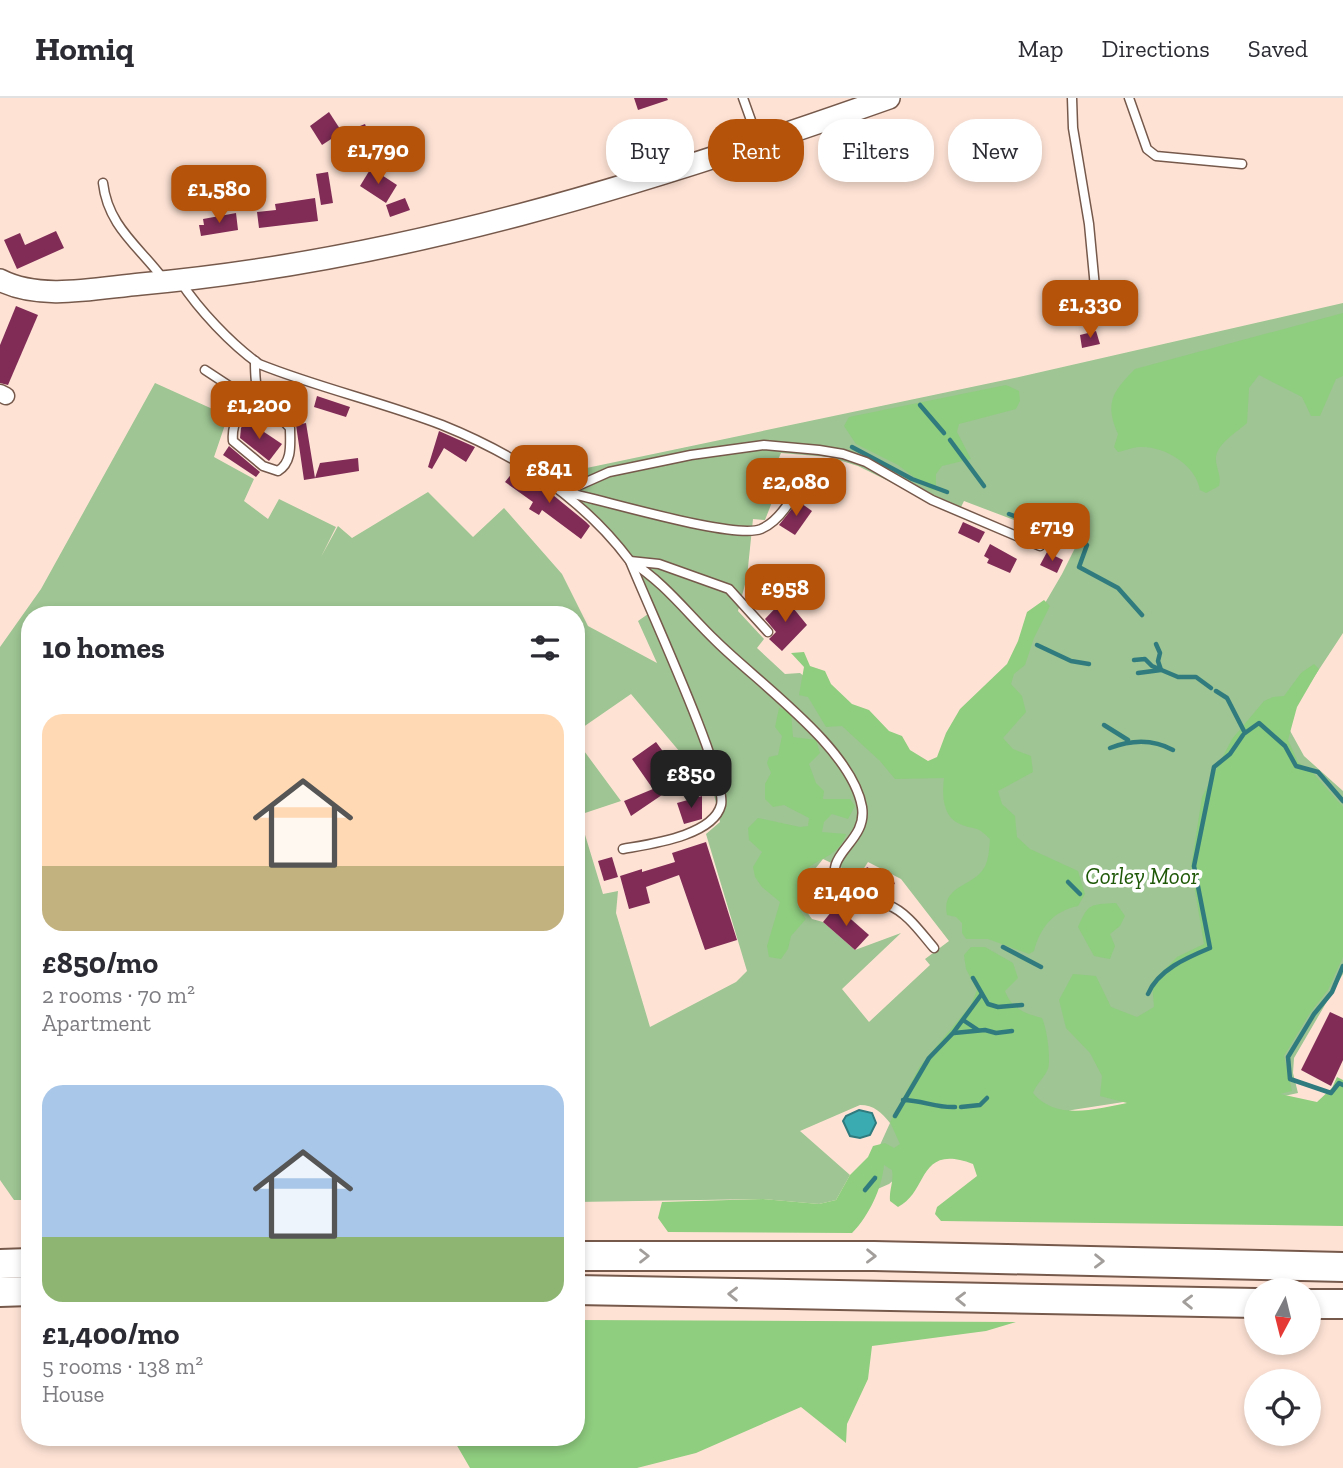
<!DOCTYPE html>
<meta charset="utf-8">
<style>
:root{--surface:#fff;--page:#f2f2f3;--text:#2b2b33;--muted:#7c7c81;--line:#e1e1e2;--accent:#b45309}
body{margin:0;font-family:"Zilla Slab",serif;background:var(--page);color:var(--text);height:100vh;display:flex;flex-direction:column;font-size:26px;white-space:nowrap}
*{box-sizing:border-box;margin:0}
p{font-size:23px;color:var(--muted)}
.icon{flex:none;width:38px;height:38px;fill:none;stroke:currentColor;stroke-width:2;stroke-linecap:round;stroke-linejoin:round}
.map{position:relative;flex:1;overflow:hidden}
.details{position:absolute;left:21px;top:508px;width:564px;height:840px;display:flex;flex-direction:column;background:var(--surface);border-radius:28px;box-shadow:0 4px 10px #0003}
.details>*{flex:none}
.guide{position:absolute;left:606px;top:21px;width:632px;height:63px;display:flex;gap:14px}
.needle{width:46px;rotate:187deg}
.buttons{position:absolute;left:1244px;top:1180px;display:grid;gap:14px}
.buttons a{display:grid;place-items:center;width:77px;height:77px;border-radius:50%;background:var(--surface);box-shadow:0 4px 10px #0003;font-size:35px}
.price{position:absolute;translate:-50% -60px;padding:0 16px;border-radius:14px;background:var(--accent);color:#fff;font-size:23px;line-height:46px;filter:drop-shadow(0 2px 4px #0008)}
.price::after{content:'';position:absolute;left:50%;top:42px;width:21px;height:16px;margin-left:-10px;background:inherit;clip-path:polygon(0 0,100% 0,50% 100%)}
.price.current{background:#222;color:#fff}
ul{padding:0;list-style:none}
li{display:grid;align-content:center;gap:14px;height:371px;padding:0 21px}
li span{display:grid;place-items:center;height:217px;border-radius:21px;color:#555}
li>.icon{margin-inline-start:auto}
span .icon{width:126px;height:126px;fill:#fffc;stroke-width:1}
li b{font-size:30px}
h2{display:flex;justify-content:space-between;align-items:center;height:84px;padding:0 21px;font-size:30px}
.pill{padding:0 24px;border-radius:28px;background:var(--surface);box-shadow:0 4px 10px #0003;font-size:24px;line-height:63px}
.pill.current{background:var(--accent);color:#fff}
header{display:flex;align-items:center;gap:42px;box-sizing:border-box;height:98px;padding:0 35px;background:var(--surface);border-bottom:2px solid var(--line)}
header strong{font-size:33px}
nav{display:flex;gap:38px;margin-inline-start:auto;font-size:24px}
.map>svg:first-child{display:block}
.green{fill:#9ec593;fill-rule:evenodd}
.forest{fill:#8fcd7f}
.water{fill:#3babb2;stroke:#307b7e;stroke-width:2}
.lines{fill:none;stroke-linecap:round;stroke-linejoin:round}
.stream{stroke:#307b7e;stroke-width:4.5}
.building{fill:#802c57}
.lane-casing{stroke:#76594b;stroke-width:11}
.street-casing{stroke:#76594b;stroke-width:19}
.secondary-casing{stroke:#76594b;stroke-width:24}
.highway-casing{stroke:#76594b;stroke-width:32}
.lane{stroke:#fff;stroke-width:8}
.street{stroke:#fff;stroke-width:16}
.secondary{stroke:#fff;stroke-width:21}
.highway{stroke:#fff;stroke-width:28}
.oneway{stroke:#a29e9b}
.labels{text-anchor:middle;stroke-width:7;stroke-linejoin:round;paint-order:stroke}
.park-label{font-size:23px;font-style:italic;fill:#1f5908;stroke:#fff}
</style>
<header>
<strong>Homiq</strong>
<nav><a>Map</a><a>Directions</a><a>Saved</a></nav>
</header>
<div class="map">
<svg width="1343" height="1370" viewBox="0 0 1343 1370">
<rect width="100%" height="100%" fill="#fee3d5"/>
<path class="green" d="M1343 205V535L1295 608 1288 629 1304 658 1343 693V876L1294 960 1293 975 1298 995 1284 998 1130 1003 1072 1012 925 1056 889 1086 873 1093 865 1080 890 1025C881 1014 874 1007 860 1007L800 1033 850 1077 836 1102 819 1106 763 1101 576 1104V642L621 703 579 717 603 796 618 793 616 815 650 929 736 884 747 873 706 736 720 724 705 655 685 660 631 596 576 634V516H30V1102H14L0 1082V549L41 491 155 285 228 318 214 359 254 381 244 403 268 421 279 401 336 429 321 459 338 428 352 440 428 394 473 439 504 410 562 476 588 528 657 565 638 523 648 516 633 473 623 454 551 386 558 376 1019 279ZM781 355 829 359 858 368 957 417 964 403 1077 446 1062 476 1006 572 931 669 849 614 800 575 785 576 757 550 764 541 738 513 747 479 753 421 765 422 774 399 764 394ZM823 761 859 778 868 764 901 781 949 843 925 861 930 867 869 924 842 891 901 835 855 852 823 824 812 821 801 806 804 785Z"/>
<g class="forest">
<path d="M1343 215V278L1336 281 1320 318H1311L1302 299 1259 277 1249 290 1247 325C1237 334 1218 345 1216 359 1215 369 1222 377 1219 388L1206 395 1200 392C1196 367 1165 348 1140 349 1132 349 1125 353 1118 354L1114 349 1118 336C1104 305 1113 293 1135 271Z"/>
<path d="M1006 287 1019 293 1020 303 1016 311 959 326 957 334 971 361 942 368 936 376V392H931L898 367 856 346 844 328 849 319Z"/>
<path d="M1044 502 1050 508 1034 540 1025 567 1014 576 1011 586 1022 598 1026 614 1003 640 1013 651 1031 658 1033 674 998 693 1002 706 1015 718 1017 739 1030 751 1078 773 1085 796 1078 808C1053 813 1040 830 1034 853L1029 856 988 841H966L962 835V825L956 819 947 817C941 789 969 789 982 773 989 764 989 752 990 741 975 726 976 733 960 726 942 719 942 695 944 680L895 681 880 663 842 628 826 629 808 599 799 597 804 569 791 555 804 554 810 568 825 573 831 586 852 606 869 612 889 633 902 638 910 652 928 663 937 659 946 635 960 611 1007 566 1018 543 1027 514Z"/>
<path d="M1314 566 1319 571 1297 609 1288 642 1298 664 1313 675 1343 709V859L1328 892 1310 915 1284 958 1292 993 1280 996 1317 1004 1332 990 1337 979 1343 982V1128L941 1123 935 1116 937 1109 977 1078 973 1066C917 1045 929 1094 898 1109L890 1103C889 1091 894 1084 892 1072L884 1067C882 1090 869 1118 852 1135L668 1134 658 1120 662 1104 763 1101 819 1106 836 1102 850 1077 868 1059 873 1048 885 1045 894 1050 900 1046 890 1024 920 968 971 907 977 892 966 871 964 857 971 849H985L1013 865 1018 880 1005 893C1012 911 1024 915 1042 920 1047 930 1051 961 1048 971 1044 980 1037 985 1033 995 1056 1023 1096 1011 1127 1005L1100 998 1102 978 1090 955 1066 930 1059 902 1073 876 1096 878 1111 909 1137 919 1154 909 1152 884 1177 859 1204 846 1191 769 1202 699 1232 641 1264 603 1273 599 1284 598 1301 575Z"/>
<path d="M779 610 791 614 793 639 816 642 820 655 809 666 816 685 824 693 823 701H850L855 708 848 721 832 716 824 724 822 734 846 736C840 756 823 759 808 770L812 780 807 788 798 794 797 807 806 821 791 838 788 851 781 861 769 859 767 848 780 804 762 789 755 779 753 769 762 754 749 742 748 730 758 720 800 729 808 728 809 720 784 707 773 709 765 701V686L771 675 767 665 769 659 778 657 782 638 775 629Z"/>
<path d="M1116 805 1125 818 1120 828 1110 836 1115 848 1110 861 1094 858 1078 829C1089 804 1090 807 1116 805Z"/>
<path d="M576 1222 1016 1224 986 1233 872 1248 868 1281 847 1326 846 1345 801 1309 696 1355 637 1370H470L452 1339H576Z"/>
</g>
<path class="water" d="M859 1012 872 1015 876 1025 870 1037 860 1040 850 1038 843 1023 846 1018Z"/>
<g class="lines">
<g class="stream">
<path d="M920 307 944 335"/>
<path d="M950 342 984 388"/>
<path d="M852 349 912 381 947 394"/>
<path d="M1009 416 1084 444 1087 447 1079 469 1118 490 1142 517"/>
<path d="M1037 547 1071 563 1089 566"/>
<path d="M1134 562 1145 561 1152 568 1178 579H1196L1211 590"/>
<path d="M1138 575 1161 572 1158 563 1160 555 1156 546"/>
<path d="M1216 593 1227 600 1245 635 1259 625 1285 648 1296 668 1318 674 1343 703"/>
<path d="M1104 627 1128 642"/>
<path d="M1110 650C1131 642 1153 641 1173 652"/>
<path d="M1068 784 1080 796"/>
<path d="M1003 849 1041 869"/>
<path d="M1343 868 1332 894 1314 916 1288 959 1290 981 1331 995 1339 985 1343 987"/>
<path d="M973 880 988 906 998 909 1022 907"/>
<path d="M1148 896C1158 872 1186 860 1210 850L1194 768 1214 669 1230 656 1243 637"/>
<path d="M963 922 978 932"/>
<path d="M954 935 985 932 996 935 1012 933"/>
<path d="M903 1002C922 1002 936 1010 955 1009"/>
<path d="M961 1009 980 1007 987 1000"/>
<path d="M895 1018 929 960 953 935 981 897"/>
<path d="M865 1092 875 1080"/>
</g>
</g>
<g class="building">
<path d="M634 0H667L668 2 638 12Z"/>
<path d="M329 14 342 34 322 47 310 28Z"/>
<path d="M365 26 372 45 377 43 380 55 361 60 357 42 353 43 350 32Z"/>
<path d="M371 70 397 87 386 105 360 88Z"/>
<path d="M328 74 333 105 321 107 316 76Z"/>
<path d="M315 100 318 123 259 130 257 114 276 112 275 106Z"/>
<path d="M405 100 410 112 390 119 386 107Z"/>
<path d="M236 115 238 132 201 138 199 127H204L203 121Z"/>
<path d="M56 133 64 150 17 171 4 142 20 135 25 147Z"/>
<path d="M16 208 38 217 8 287 0 285V247Z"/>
<path d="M1096 233 1100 246 1082 250 1080 237Z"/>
<path d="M317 298 350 309 346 319 314 309Z"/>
<path d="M246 322 282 346 269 363 240 340 241 330Z"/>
<path d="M306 325 315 380 320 365 358 360 359 373 304 382 296 327Z"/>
<path d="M439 333 475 349 466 364 444 350 432 371 428 369Z"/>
<path d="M229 348 260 374 256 379 223 357Z"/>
<path d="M513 374 538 390 542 388 586 424 590 428 581 441 542 412 539 417 529 411 533 404 505 384Z"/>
<path d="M798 403 812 413 795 437 779 427Z"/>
<path d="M963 424 985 434 979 445 958 435Z"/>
<path d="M990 446 1017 461 1010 475 987 465 989 461 984 458Z"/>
<path d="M1047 454 1063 462 1057 475 1040 467Z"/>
<path d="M785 500 807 527 782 553 769 541 776 534 765 521Z"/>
<path d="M656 644 684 682 631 718 624 703 653 691 632 661Z"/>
<path d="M702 698V721L684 726 677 705Z"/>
<path d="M706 744 737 842 705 852 679 777 646 789 650 805 629 811 620 778 642 771V774L675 764 672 755Z"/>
<path d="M612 759 618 779 604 783 598 763Z"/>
<path d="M867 769 895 785 889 795 861 779Z"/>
<path d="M836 808 869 837 855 852 823 824Z"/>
<path d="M1330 914 1343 920V962L1331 988 1301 972Z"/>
</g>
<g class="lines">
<defs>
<g id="lane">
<path d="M743 0 758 42"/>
<path d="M1072 0 1073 30 1089 126 1098 221"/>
<path d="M1129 0 1147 51 1156 58 1242 66"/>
<path d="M103 85C108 129 140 149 164 182"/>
<path d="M180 183C199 212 231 246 259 266 319 290 382 304 442 327 514 356 583 400 630 463 645 501 728 680 721 707 713 738 650 746 623 751"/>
<path d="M255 263C255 309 262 298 290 330 290 345 293 364 278 373L263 368 233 343C231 323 243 309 259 301"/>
<path d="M205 272 240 295 259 301"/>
<path d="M802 382C793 400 780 423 761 431 733 442 601 401 564 394L609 374 691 357 764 347 819 352 843 356 866 364 932 402 1040 448"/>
<path d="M768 534 729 491 659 466 630 463C664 484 687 515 716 543 757 584 852 650 862 709 868 746 819 756 840 789 850 807 872 801 888 807 907 814 921 835 934 850"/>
</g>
<path id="street" d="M0 295 6 298"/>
<path id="secondary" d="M0 182C41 203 97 190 141 186 399 163 646 86 889 0"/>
<g id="highway">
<path d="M576 1158H874L1343 1169"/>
<path d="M0 1166 30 1165"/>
<path d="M576 1192 1256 1205"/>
<path d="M0 1194 30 1193"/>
<path d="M1309 1206H1343"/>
</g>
</defs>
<use href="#lane" class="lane-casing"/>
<use href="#street" class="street-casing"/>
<use href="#secondary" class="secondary-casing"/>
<use href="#highway" class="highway-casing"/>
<use href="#lane" class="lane"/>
<use href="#street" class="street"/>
<use href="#secondary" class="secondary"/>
<use href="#highway" class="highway"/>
</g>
<defs><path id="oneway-chevron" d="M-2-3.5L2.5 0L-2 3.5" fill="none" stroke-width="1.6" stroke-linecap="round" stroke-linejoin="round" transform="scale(1.75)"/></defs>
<g class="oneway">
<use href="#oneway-chevron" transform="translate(644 1158)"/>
<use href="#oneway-chevron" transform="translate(871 1158) rotate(1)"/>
<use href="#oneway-chevron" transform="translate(1099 1163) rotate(1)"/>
<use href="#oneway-chevron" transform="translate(733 1196) rotate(-179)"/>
<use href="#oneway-chevron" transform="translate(961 1201) rotate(-179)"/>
<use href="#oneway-chevron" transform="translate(1188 1204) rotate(-179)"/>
</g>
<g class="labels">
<g class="park-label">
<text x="1142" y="786">Corley Moor</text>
</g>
</g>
</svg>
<div class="buttons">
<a><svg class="needle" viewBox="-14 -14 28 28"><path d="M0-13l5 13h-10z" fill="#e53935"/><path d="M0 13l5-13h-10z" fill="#7c7c81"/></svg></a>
<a><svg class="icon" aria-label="locate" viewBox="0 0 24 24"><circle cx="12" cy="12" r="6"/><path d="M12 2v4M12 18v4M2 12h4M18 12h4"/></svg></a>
</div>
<b class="price" style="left:378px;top:88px">£1,790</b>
<b class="price" style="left:219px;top:127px">£1,580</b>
<b class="price" style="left:1090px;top:242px">£1,330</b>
<b class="price" style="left:259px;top:343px">£1,200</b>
<b class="price" style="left:549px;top:407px">£841</b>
<b class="price" style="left:796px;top:420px">£2,080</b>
<b class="price" style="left:1052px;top:465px">£719</b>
<b class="price" style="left:785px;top:526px">£958</b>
<b class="price current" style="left:691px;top:712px">£850</b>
<b class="price" style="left:846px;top:830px">£1,400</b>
<div class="guide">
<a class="pill">Buy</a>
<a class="pill current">Rent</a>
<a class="pill">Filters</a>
<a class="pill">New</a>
</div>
<section class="details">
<h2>10 homes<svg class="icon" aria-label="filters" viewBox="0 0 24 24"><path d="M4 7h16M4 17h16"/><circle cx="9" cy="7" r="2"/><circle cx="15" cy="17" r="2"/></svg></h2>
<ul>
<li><span style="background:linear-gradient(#ffd9b3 70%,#c2b280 0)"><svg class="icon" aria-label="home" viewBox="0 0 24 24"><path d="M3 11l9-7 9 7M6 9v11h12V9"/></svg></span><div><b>£850/mo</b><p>2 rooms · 70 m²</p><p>Apartment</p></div></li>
<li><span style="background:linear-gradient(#a9c7e8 70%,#8fb573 0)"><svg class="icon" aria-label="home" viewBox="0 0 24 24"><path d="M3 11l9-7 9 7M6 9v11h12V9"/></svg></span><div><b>£1,400/mo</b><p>5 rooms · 138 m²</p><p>House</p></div></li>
</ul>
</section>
</div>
